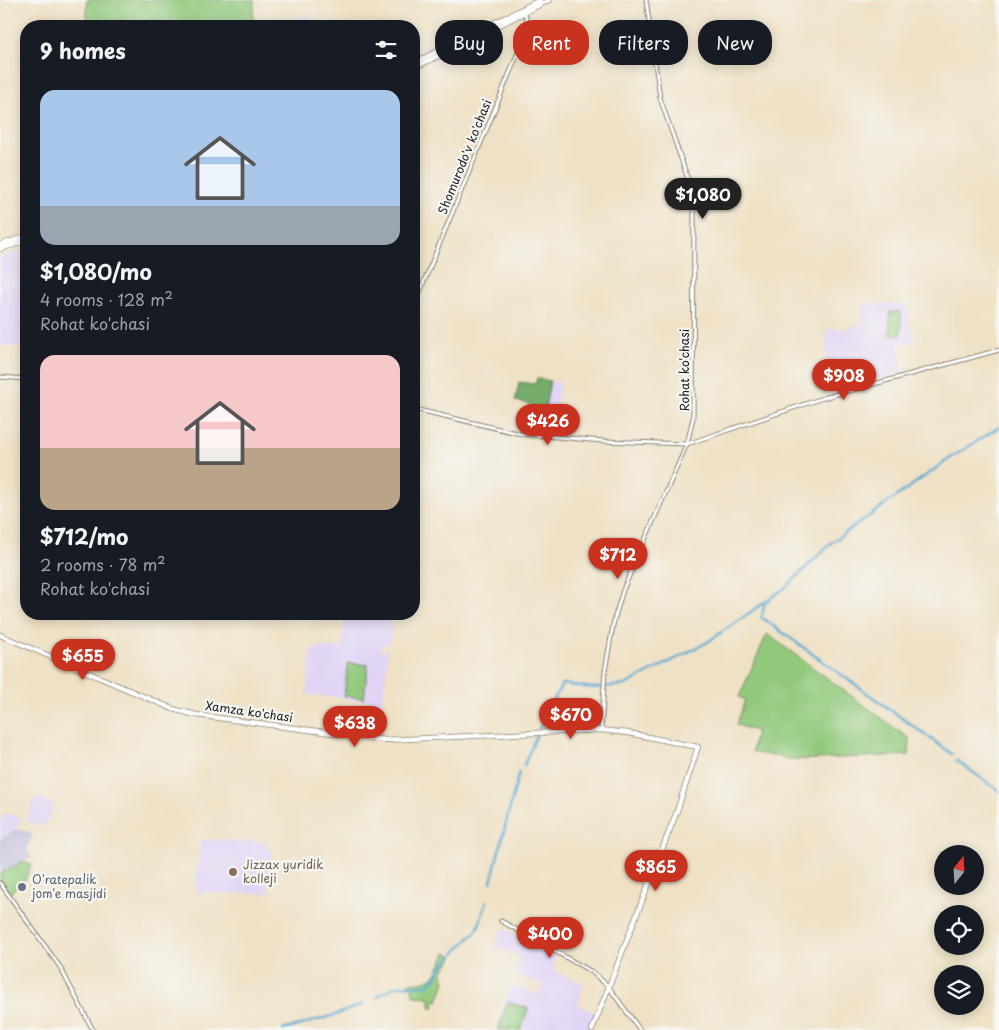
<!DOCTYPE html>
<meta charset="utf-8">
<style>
:root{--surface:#171b24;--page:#20242c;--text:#f1f3f6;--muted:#9ea1a6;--accent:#c8321e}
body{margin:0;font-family:"Playpen Sans",sans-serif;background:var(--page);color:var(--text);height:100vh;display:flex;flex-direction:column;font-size:19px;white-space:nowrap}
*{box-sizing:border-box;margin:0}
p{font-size:16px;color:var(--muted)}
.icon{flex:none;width:28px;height:28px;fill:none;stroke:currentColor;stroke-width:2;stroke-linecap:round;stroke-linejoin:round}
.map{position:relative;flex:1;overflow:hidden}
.panel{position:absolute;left:20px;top:20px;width:400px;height:600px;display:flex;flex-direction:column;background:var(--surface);border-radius:20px;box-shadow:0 2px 12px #0003}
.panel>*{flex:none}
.top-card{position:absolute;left:435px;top:20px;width:475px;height:45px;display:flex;gap:10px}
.needle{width:32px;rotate:18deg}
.tools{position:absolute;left:934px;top:845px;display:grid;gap:10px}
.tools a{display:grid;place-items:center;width:50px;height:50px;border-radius:50%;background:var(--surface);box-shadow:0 2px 12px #0003;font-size:25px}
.price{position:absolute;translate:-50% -42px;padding:0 11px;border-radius:18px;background:var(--accent);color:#fff;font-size:16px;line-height:32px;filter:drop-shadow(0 1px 2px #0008)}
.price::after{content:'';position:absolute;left:50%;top:30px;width:15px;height:11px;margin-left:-8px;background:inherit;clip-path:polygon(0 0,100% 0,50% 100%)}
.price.current{background:#222;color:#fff}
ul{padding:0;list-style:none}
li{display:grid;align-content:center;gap:10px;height:265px;padding:0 20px}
li span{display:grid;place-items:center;height:155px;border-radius:15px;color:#555}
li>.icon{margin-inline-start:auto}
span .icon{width:90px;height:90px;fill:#fffc;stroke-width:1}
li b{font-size:21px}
h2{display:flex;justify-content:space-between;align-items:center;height:60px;padding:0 20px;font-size:21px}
.pill{padding:0 18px;border-radius:20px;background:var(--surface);box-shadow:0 2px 12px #0003;font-size:18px;line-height:45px}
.pill.current{background:var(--accent);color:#fff}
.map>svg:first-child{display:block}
.built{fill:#e1d4f4}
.industrial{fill:#c5c0db}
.green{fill:#92c97b;stroke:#57724c}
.forest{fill:#75ad6b;stroke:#486444}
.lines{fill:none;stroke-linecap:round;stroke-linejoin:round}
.canal{stroke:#59aad4;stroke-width:2.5}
.minor-casing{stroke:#867e70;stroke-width:5}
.major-casing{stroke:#867e70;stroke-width:6}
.minor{stroke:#fff;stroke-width:3}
.major{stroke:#fff;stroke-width:4.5}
.education-dot{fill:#8d6e63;stroke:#f6f6f2;stroke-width:2}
.worship-dot{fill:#6b7280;stroke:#f6f6f2;stroke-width:2}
.labels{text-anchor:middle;stroke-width:4.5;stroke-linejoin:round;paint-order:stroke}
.street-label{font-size:12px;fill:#1c1c1c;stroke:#f6f6f2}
.education-label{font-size:12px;fill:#785e54;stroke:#f6f6f2;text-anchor:start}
.worship-label{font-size:12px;fill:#5b616d;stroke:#f6f6f2;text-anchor:start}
</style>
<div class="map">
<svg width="999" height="1030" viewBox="0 0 999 1030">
<rect width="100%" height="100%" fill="#f6f6f2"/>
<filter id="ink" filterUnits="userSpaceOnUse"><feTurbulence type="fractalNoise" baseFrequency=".02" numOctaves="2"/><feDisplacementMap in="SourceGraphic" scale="10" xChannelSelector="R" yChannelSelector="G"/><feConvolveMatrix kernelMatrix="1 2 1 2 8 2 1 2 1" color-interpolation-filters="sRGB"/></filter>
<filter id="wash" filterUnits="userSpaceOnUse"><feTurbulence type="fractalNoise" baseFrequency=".0096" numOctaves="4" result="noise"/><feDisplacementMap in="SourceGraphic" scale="20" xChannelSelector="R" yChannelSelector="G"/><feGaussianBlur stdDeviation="1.12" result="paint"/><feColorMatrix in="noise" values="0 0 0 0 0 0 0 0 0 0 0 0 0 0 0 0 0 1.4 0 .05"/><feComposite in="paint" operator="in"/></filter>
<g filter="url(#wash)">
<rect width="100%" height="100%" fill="#efe1c5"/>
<g class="built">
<path d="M309 14 311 19 307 21 309 26H278Z"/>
<path d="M26 250V347L0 346V258Z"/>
<path d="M862 304H906L914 341 898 345 903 373 846 389V376L826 375V329H851V326L862 325Z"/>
<path d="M550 381 560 383 553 427 542 425Z"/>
<path d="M344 615 392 619 390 644H381V650H388L383 703 306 694 312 647 342 648Z"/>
<path d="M35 797 54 803 45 827 26 821Z"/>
<path d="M5 813 20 817 17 829 0 839V823Z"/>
<path d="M200 839 268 842 267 850H272L269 893H195Z"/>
<path d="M551 925 572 932 565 949 546 940Z"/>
<path d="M503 928 556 957 552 970 584 984 578 1004 595 1013 588 1030H496L509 990 516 986 536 994 545 986 514 973 520 956 494 947Z"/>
</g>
<path class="industrial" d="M17 829 33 834 27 849 31 857 0 874V839Z"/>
<g class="green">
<path d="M87 0H254L253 26H87Z"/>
<rect x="890" y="312" width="11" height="23"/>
<path d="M767 634 910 739 909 755 795 760 752 752 756 731 736 725 745 700 739 697Z"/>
<path d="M348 663 368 665 364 698 344 696Z"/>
<path d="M22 861 31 865 25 880 22 879 10 894 0 879V874Z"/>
<path d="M446 953 454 956 442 972 445 982 438 1001 434 1000 433 1008H430V997L413 996 412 986H407L408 983C435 982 435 977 446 953Z"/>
<path d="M508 1002 528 1008 521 1030H498Z"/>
</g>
<path class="forest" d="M537 378 550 381 541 432 528 430 533 405 515 401 519 382 535 384Z"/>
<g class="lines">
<g class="canal">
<path d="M762 614 765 604"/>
<path d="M761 617 952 754"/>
<path d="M539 729 562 684 594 688 625 685 706 643 785 588 831 543 949 459 999 427"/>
<path d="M956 760 999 791"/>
<path d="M524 765 537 734"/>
<path d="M491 882 519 772"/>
<path d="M377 997 396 986 428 985 436 977 440 968 477 930 487 901"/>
<path d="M283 1030 335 1015 363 1004"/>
</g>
</g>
</g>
<g filter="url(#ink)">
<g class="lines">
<defs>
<g id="minor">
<path d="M414 306 522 43 527 22 525 13"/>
<path d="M0 377 26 379"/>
<path d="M414 409 521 434 603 441 687 444 823 398 999 350"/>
<path d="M601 730 605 671 614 620 623 590 687 444 693 418 694 213 690 185 660 98 646 0"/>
<path d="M0 883 60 967 93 1030"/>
<path d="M501 921 592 972 608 986 640 1030"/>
</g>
<g id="major">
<path d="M414 63 540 0"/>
<path d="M414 68 549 0"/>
<path d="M0 245 26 236"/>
<path d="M0 249 26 241"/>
<path d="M0 635 173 709 196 715 385 740 601 730 628 733 698 747 677 811 592 1030"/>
</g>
</defs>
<use href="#minor" class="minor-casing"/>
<use href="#major" class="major-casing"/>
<use href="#minor" class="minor"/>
<use href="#major" class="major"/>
</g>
</g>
<circle class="education-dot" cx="233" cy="872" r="5"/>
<circle class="worship-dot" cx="22" cy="887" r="5"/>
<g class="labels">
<g class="street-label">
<text transform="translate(465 157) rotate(-68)" y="4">Shomurodo'v ko'chasi</text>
<text transform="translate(685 370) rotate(-90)" y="4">Rohat ko'chasi</text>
<text transform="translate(249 712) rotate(8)" y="4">Xamza ko'chasi</text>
</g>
<g class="education-label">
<text x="243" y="869">Jizzax yuridik<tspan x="243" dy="14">kolleji</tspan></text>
</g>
<g class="worship-label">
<text x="32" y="884">O'ratepalik<tspan x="32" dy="14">jom'e masjidi</tspan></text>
</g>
</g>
</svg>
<div class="tools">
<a><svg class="needle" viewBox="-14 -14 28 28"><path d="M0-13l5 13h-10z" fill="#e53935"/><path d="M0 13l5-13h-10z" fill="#9ea1a6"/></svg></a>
<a><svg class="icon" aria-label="locate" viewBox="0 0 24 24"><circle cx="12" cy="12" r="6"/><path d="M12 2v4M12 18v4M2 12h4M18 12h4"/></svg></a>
<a><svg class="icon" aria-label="layers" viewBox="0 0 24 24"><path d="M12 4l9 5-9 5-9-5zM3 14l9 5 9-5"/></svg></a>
</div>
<b class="price current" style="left:703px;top:220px">$1,080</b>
<b class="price" style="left:844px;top:401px">$908</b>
<b class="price" style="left:548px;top:446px">$426</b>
<b class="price" style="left:618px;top:580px">$712</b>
<b class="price" style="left:83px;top:681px">$655</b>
<b class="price" style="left:571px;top:740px">$670</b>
<b class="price" style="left:355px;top:748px">$638</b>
<b class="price" style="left:656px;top:892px">$865</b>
<b class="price" style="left:550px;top:959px">$400</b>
<div class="top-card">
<a class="pill">Buy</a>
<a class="pill current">Rent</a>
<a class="pill">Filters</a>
<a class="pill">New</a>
</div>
<section class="panel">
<h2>9 homes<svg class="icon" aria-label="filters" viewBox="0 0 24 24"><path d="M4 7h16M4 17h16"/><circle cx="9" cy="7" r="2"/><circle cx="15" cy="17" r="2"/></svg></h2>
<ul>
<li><span style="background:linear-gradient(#a9c7e8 75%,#9aa5b1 0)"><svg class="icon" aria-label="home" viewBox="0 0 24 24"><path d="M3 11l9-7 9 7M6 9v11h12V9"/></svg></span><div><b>$1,080/mo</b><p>4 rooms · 128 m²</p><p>Rohat ko'chasi</p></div></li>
<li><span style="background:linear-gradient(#f6c9c9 60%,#b9a48a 0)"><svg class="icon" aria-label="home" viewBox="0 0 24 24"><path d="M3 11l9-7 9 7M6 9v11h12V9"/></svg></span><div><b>$712/mo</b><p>2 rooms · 78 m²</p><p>Rohat ko'chasi</p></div></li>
</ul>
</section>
</div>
